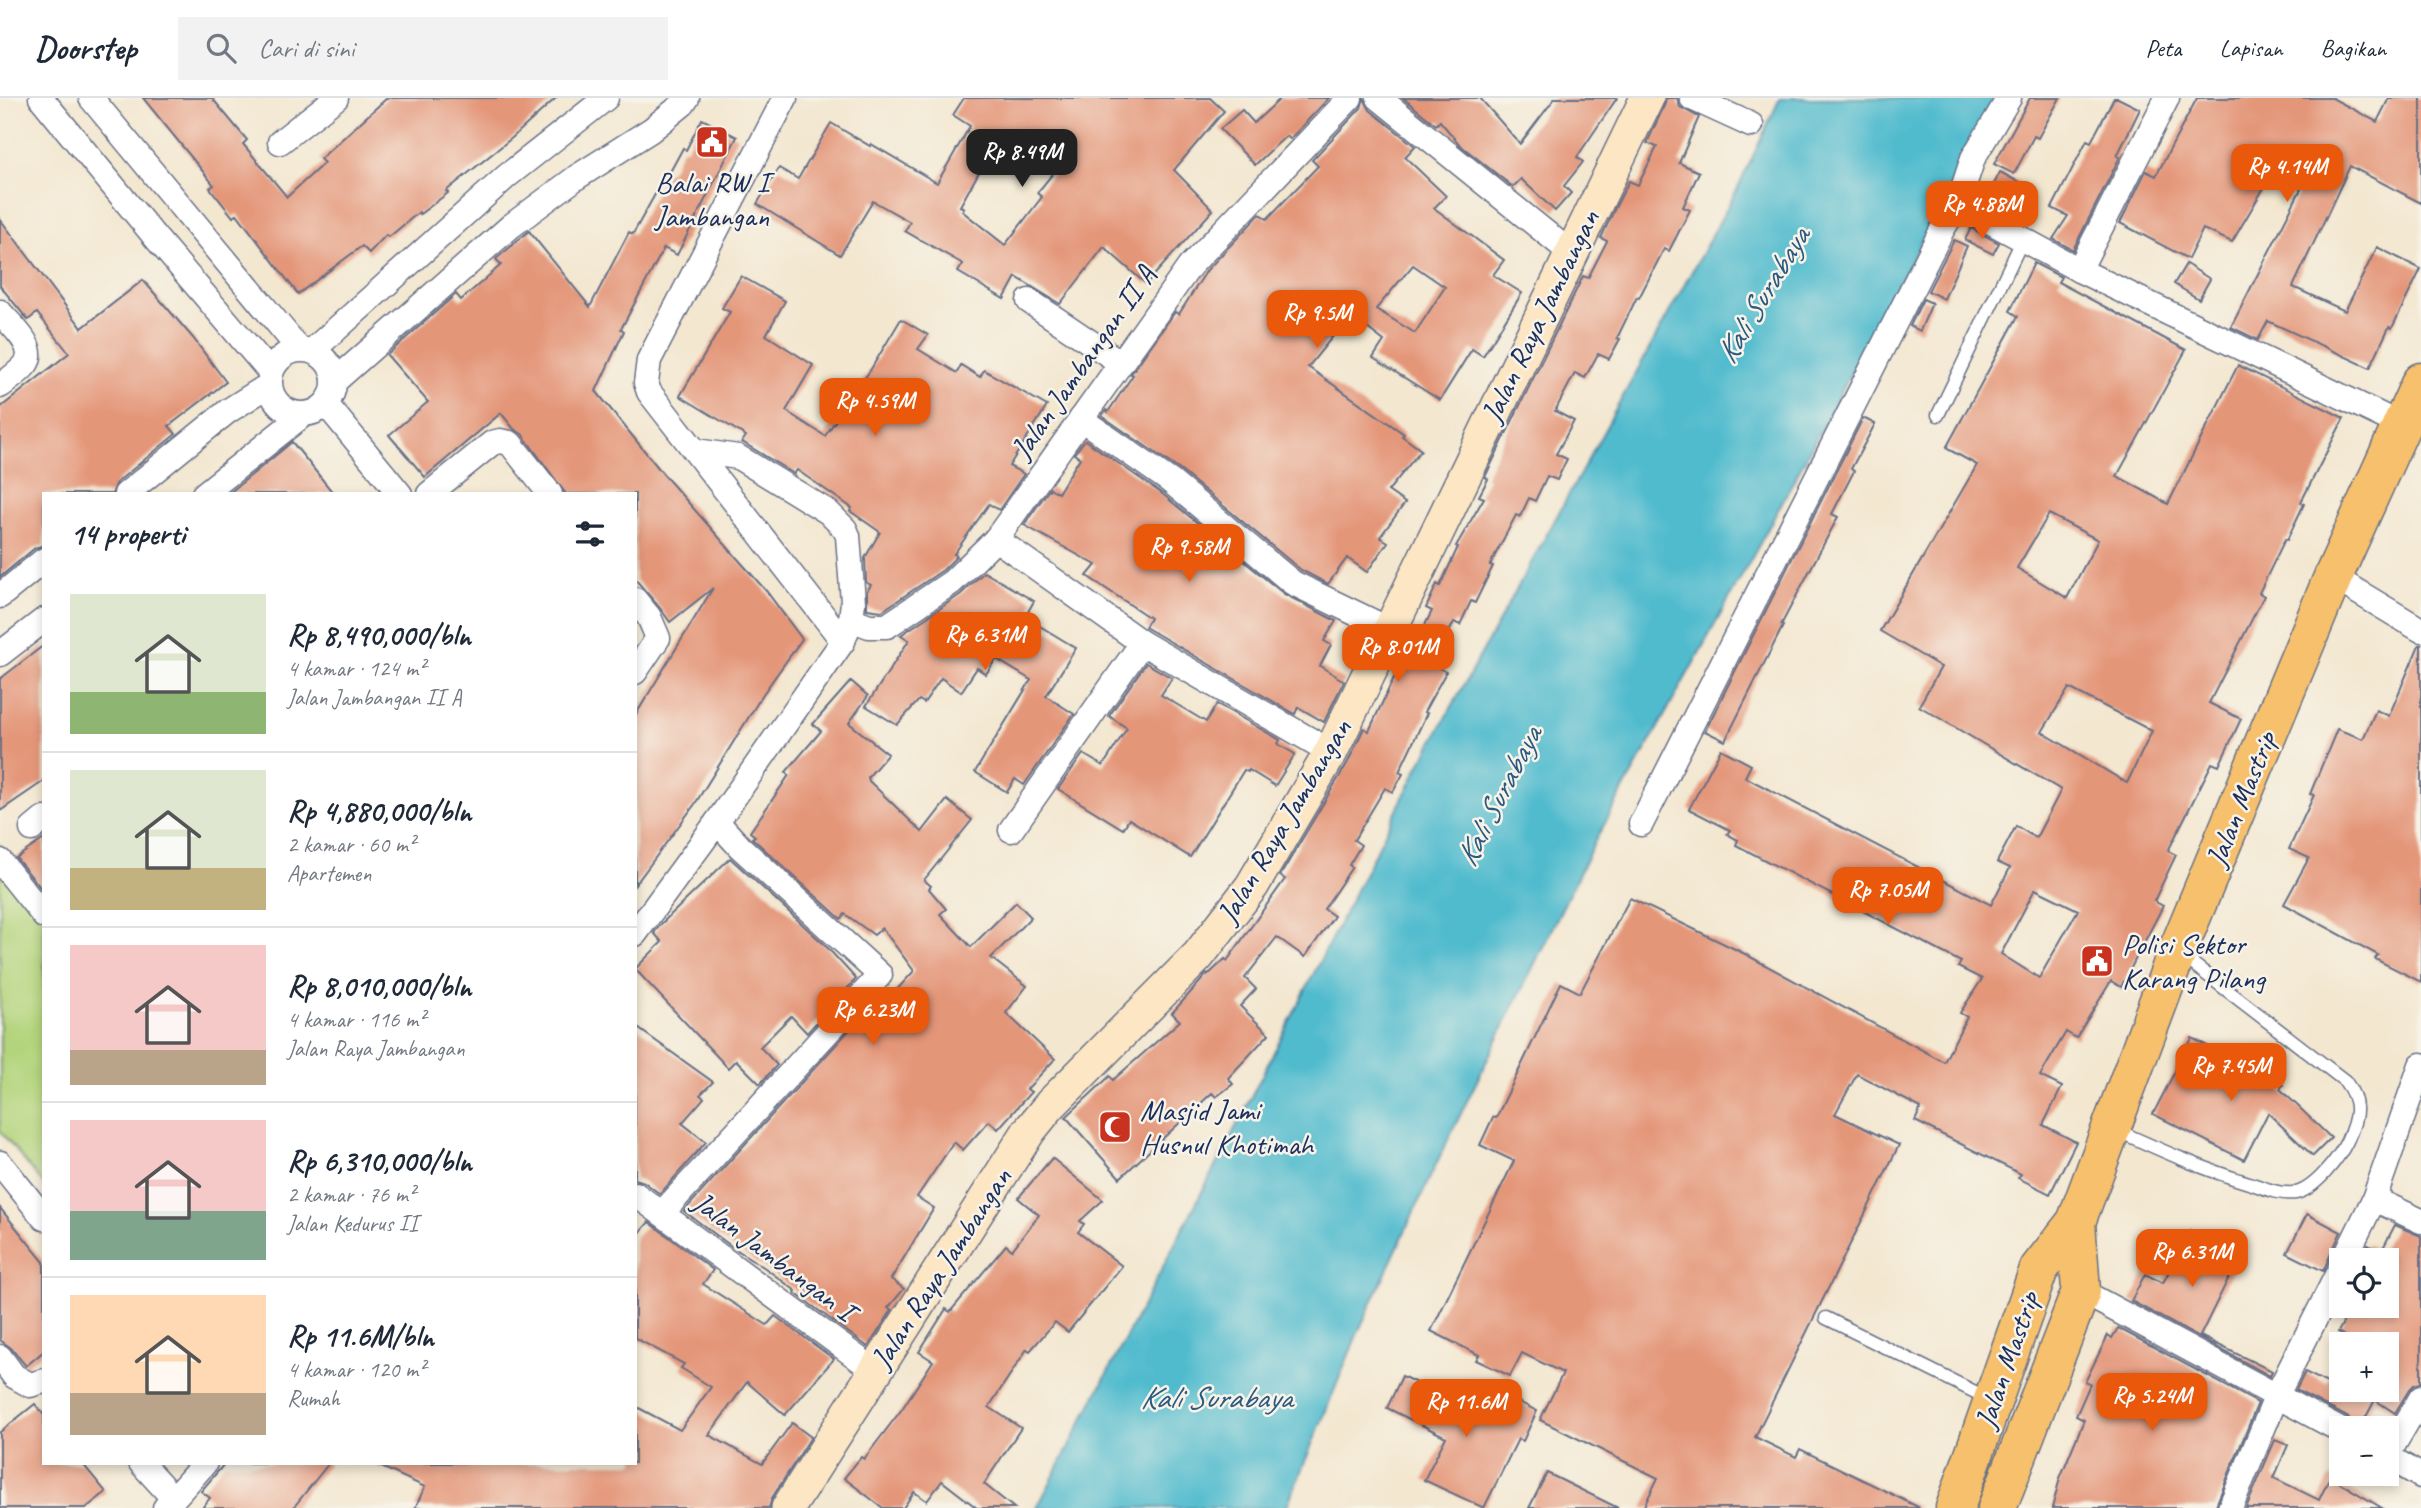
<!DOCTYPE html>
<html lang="id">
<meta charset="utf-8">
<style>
:root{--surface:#fff;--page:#f2f2f3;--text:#1f2937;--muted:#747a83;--line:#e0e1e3;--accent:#ea580c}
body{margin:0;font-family:Caveat,sans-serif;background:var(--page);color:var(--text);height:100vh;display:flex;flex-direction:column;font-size:26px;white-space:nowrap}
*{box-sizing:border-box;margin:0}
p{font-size:23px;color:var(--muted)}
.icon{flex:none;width:38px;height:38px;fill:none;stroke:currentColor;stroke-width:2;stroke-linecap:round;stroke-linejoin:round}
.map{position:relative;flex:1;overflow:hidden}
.panel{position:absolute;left:42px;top:394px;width:595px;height:973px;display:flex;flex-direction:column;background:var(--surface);border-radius:0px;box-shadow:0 4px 10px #0003}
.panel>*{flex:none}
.controls{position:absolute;left:2329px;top:1150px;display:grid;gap:14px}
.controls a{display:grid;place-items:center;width:70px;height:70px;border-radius:0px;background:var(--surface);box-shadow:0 4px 10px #0003;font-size:35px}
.price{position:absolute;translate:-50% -60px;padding:0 16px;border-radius:14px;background:var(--accent);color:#fff;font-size:23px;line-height:46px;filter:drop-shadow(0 2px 4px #0008)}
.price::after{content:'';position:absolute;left:50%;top:42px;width:21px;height:16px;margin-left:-10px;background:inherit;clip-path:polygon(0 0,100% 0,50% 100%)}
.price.current{background:#222;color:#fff}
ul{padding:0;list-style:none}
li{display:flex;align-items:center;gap:21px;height:175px;padding:0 28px}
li+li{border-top:2px solid var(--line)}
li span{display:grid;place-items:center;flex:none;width:196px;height:140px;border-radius:0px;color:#555}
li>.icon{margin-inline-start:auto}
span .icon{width:84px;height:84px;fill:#fffc;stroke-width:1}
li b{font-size:30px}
h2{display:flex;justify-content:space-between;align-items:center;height:84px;padding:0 28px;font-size:30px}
header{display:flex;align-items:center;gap:42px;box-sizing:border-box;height:98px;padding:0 35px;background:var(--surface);border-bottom:2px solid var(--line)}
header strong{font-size:33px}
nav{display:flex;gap:38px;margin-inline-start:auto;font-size:24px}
.search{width:490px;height:63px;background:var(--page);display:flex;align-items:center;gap:18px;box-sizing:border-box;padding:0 24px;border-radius:0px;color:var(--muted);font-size:26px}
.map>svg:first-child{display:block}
.green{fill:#b3d47b;stroke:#67826c;stroke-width:2}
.water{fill:#51bbce;stroke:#367596;stroke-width:2}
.building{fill:#e49679;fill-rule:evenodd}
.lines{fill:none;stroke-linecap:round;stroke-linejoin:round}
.service-casing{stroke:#676f86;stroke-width:15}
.minor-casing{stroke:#676f86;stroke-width:27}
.secondary-casing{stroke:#676f86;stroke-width:36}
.primary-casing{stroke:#676f86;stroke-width:41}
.service{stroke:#fff;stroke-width:12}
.minor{stroke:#fff;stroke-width:24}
.secondary{stroke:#fce6c4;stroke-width:33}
.primary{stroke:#f7c06c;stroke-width:38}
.labels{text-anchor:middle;stroke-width:5;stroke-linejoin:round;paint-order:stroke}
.poi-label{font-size:30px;fill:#1b2f5e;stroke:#f7f3e8;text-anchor:start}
.street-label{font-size:30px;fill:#1b2f5e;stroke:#f7f3e8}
.water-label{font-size:32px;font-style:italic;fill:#2b5980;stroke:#f7f3e8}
</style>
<header>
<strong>Doorstep</strong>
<div class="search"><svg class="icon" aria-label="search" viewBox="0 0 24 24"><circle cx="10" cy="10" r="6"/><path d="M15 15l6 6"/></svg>Cari di sini</div>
<nav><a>Peta</a><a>Lapisan</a><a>Bagikan</a></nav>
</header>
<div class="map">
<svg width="2421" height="1410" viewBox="0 0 2421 1410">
<rect width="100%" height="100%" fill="#f7f3e8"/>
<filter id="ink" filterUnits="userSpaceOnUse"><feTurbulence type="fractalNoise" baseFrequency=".0143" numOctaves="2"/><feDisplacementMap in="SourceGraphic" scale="14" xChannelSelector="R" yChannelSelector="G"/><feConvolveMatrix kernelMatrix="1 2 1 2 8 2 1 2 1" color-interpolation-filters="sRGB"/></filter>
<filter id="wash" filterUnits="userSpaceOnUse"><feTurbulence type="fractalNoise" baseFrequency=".00686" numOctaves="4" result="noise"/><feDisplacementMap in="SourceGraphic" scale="28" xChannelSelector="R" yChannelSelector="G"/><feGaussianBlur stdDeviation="1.57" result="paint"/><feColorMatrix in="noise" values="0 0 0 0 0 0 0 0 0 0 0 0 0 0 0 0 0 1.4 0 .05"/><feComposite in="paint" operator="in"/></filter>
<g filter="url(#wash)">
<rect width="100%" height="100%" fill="#f3e7d0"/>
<path class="green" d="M0 748 44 802V1087L0 1033Z"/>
<path class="water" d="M1780 0H1998L1765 436 1594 745 1440 1058 1359 1232 1286 1410H1037L1240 1021 1417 672 1739 88Z"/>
<g id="blocks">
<g class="building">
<path d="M143 0H212L247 42 243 46 287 99 324 65 320 61 387 0H556L513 39 446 93 448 95 420 116 419 114 389 139 386 137 369 155 362 148 298 196 237 116 233 119 210 90 214 87Z"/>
<path d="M964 0H1210L1224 13 1174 72 1213 112 1146 186 1104 149 1060 206 1016 179 1004 201 958 174 963 166 905 133 910 124 873 103 840 157 757 106 779 70 798 81 831 25 870 48 871 46 937 85 970 28 953 17ZM1025 44 1054 74 1037 95 1042 99 1005 147 962 113 964 110 960 108 993 49 1010 63Z"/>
<path d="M1281 0H1329L1290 41 1286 38 1255 67 1220 31 1242 12 1254 25Z"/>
<path d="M1364 0 1370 12 1415 48 1405 59 1446 98 1434 110 1504 162 1493 177 1522 195 1483 258 1472 251 1440 302 1373 260 1384 243 1350 217 1308 269 1404 336 1402 338 1421 352 1388 393 1405 405 1380 439 1388 444 1367 474 1347 460 1328 486 1301 472 1180 372 1102 318 1106 312 1108 314 1133 277 1131 276 1175 214 1179 216 1207 172 1260 116 1267 121 1318 68 1312 62 1361 10ZM1413 167 1445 189 1415 235 1376 211Z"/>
<path d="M1403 0H1480L1520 46 1555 0H1617L1577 59 1583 64 1564 88 1571 95 1555 113 1521 81 1513 89 1460 47 1440 23 1436 27Z"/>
<path d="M1666 0H1677L1680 9 1699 19 1679 65 1699 74 1683 109 1690 112 1669 153 1664 151 1639 200 1637 199 1617 240 1620 241 1609 261 1598 256 1585 280 1575 275 1555 313 1574 323 1556 356 1567 361 1557 382 1547 378 1535 403 1529 400 1520 419 1516 417 1490 467 1493 468 1475 505 1471 503 1460 527 1454 524 1433 566 1446 574 1424 614 1427 615 1399 674 1403 676 1393 694 1385 690 1354 742 1361 747 1349 767 1352 769 1324 811 1334 818 1305 859 1277 839 1245 880 1256 891 1240 908 1269 936 1228 980 1233 986 1216 999 1212 995 1120 1080 1066 1019 1110 978 1113 982 1180 923 1172 915 1207 876 1208 877 1225 861 1227 863 1285 781 1280 778 1348 664 1364 630 1369 633 1399 569 1403 571 1432 513 1426 510 1437 486 1440 488 1458 449 1456 448 1484 400 1479 398 1488 381 1485 379 1583 178 1588 180 1607 143 1601 140 1615 110 1629 83 1638 87 1657 49 1647 45 1664 8Z"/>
<path d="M2030 0H2060L2038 40 2034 38 2014 76 1994 66Z"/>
<path d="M2114 0H2118L2140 11 2117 58 2120 59 2073 152 2053 141 2068 118 2052 110 2087 42 2091 44Z"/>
<path d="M2197 0H2332L2377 24 2389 0H2421V105L2350 68 2293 189 2345 213 2377 149 2421 171 2392 230 2389 229 2370 270 2268 223 2258 242 2231 229 2306 81 2278 66 2232 144 2203 131 2188 161 2120 125 2146 73 2156 78Z"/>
<path d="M702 21 737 39 677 157 664 150 621 231 624 233 596 293 664 377 767 494 802 541 763 596 695 706 635 787V618L713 490 670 524 660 510 635 481V396H566L522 336 514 331 501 315 425 379 389 337 428 304 387 257 456 196 461 202 501 167 496 161 529 133 590 209 629 134 633 136 668 73 670 74 683 50 686 52Z"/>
<path d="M2000 74 2028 89 2013 119 1985 104Z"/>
<path d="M0 121 82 230 143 182 193 240 226 284 169 328 176 336 117 384 112 396H44V447L35 450 0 479V310L69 255 37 215 28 222 0 188Z"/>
<path d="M1971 130 1999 145 1993 156 1965 142Z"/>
<path d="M1954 142 1967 148 1944 201 1928 193Z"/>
<path d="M2034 165 2061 179 2058 184 2186 252 2117 378 2168 406 2238 267 2344 320 2301 404 2304 406 2287 442 2285 441 2259 495 2264 498 2209 605 2241 621 2219 668 2212 665 2168 753 2176 757 2154 803 2163 808 2121 889 2111 883 2076 940 2066 934 2040 978 2062 989 2043 1027 2076 1044 2050 1096 2018 1080 2021 1076 1915 1023 1921 1010 1857 976 1835 1016 1899 1047 1755 1339 1796 1359 1800 1351 1920 1410H1643L1658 1380 1540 1322 1563 1275 1522 1255 1510 1278 1476 1262 1479 1257 1431 1233 1514 1063 1480 1047 1493 1019 1496 1020 1561 885 1580 895 1630 800 1745 856 1944 964 1967 919 1960 915 1982 881 1958 869 1961 864 1736 747 1738 742 1727 736 1730 732 1689 711 1721 651 1751 667 1745 679 1991 807 2010 770 1997 764 2016 728 2036 740 2061 692 1919 608 1941 569 1880 533 1977 367 1946 350 2018 218 2010 213ZM2049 416 2098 442 2067 500 2017 470ZM2069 590 2152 633 2127 685 2042 634ZM2035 791 2078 812 2039 880 2001 856Z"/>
<path d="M2186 166 2210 181 2199 201 2174 186Z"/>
<path d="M741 178 785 203 766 237 813 267 786 313 825 338 871 271 901 221 928 237 918 251 957 275 961 267 980 279 984 272 1047 308 1009 368 1024 376 999 412 989 406 954 456 957 458 943 472 882 513 867 511V493L871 487 866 484 865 460 880 434 850 413 852 410 797 372 794 376 744 345 742 344 746 338 680 298 730 214 722 210Z"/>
<path d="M1923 201 1932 205 1920 233 1910 228Z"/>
<path d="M1863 320 1875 326 1851 371 1854 373 1832 416 1838 419 1781 527 1783 528 1725 643 1705 633Z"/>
<path d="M1085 342 1161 395 1284 496 1336 523 1324 543 1331 547 1320 568 1344 583 1324 624 1298 609 1295 616 1150 532 1145 529 1150 520 1087 478 1096 467 1024 427 1050 390 1058 395 1080 360 1074 356Z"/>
<path d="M292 344 334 396H228Z"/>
<path d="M984 474 1034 503 1025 519 1076 550 1046 598 1074 616 1024 687 1015 681 1007 694 975 674 1031 582 996 561 986 576 977 570 961 594 941 580 924 605 919 602 897 627 866 608 909 542 901 537 961 496Z"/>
<path d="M44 547V683L0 713V581Z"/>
<path d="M2419 547H2421V884L2375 861 2378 857 2284 806 2309 760 2289 751 2314 697 2310 696 2337 631 2363 641 2376 612 2389 618Z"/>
<path d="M1146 565 1172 580 1161 597 1206 624 1217 606 1280 642 1278 646 1295 656 1275 688 1249 672 1248 674 1244 672 1190 759 1129 721 1123 731 1058 691 1083 656 1103 668 1127 630 1109 618Z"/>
<path d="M851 583 868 598 849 625 888 656 868 679 869 683 922 734 947 702 972 722 924 782 931 788 929 791 946 811 940 816 971 849 1016 804 1031 819 991 860 1027 888 1006 915 1055 961 1027 991 1031 994 998 1031 989 1023 963 1052 954 1044 917 1099 934 1110 891 1181 904 1191 888 1210 892 1212 868 1249 795 1195 796 1193 765 1170 731 1148 684 1113 876 903 881 909 914 873 882 830 874 837 845 816 841 821 752 740 755 738 750 734 789 677 786 674 821 633 813 626Z"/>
<path d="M44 741V794L16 760Z"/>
<path d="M730 760 825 847 856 881 807 935 791 918 760 949 777 967 760 986 736 962 728 970 635 871 662 844 654 835 662 825Z"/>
<path d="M635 928 713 984 700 997 704 1000 682 1025 706 1044 660 1096 644 1084 635 1081Z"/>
<path d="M2192 940 2283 987 2280 991 2331 1040 2313 1058 2268 1015 2244 1062 2153 1016Z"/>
<path d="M1052 1060 1103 1102 1080 1123 1084 1126 1078 1134 1122 1168 1068 1234 1055 1224 1030 1253 1027 1251 989 1309 1021 1330 984 1386 1014 1410H977L942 1383 927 1403 914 1394 903 1410H883L844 1380 861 1359 864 1361 902 1311 933 1263 919 1254 946 1211 950 1214 1006 1147 1012 1152 1039 1117 1018 1100Z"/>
<path d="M0 1110 44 1164V1253L26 1268 11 1250 0 1242Z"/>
<path d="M2307 1116 2341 1134 2323 1173 2287 1155Z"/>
<path d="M649 1124 713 1172 703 1186 767 1227 775 1218 834 1261 785 1317 747 1284 709 1337 762 1366 792 1325 811 1339 772 1400 769 1410H415L425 1389 373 1365H635V1308L680 1332 711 1289 681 1270 684 1266 635 1240V1140Z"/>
<path d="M2395 1127 2421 1138V1285L2414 1287 2409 1292 2395 1315 2375 1302 2360 1330H2356L2349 1320 2296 1292 2305 1274 2327 1285 2342 1262V1292H2387V1246H2359L2338 1234 2352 1208H2391L2387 1206V1162H2361L2368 1147 2381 1154Z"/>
<path d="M2190 1133 2239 1159 2200 1238 2272 1273 2270 1278 2131 1203 2145 1176 2163 1185Z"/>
<path d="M2118 1230 2258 1305 2215 1410H2052L2060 1380 2084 1322 2076 1318 2090 1286 2085 1284 2108 1237 2112 1240Z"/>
<path d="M1402 1278 1447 1300 1444 1306 1481 1325 1497 1293 1537 1313 1523 1343 1518 1341 1484 1410 1424 1382 1446 1339 1387 1310Z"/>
<path d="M35 1306 44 1317V1365H82L106 1394 86 1410H0V1334Z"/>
<path d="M2275 1342 2288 1347 2274 1380 2319 1402 2330 1379 2382 1410H2246Z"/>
<path d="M225 1365H329L293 1410H202L210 1400 201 1393Z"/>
<path d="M1547 1375 1618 1410H1529Z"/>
</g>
</g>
</g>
<g filter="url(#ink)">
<use href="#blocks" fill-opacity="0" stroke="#676f86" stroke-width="2"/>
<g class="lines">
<defs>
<g id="service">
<path d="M1938 317 2023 141"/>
<path d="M2114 1031C2158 1051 2202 1071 2249 1085 2264 1090 2280 1097 2296 1095 2315 1091 2339 1060 2347 1043 2358 1019 2361 1004 2345 983L2180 856"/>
<path d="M1826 1220 1989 1301"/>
</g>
<g id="minor">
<path d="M41 0 155 139 270 274"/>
<path d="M91 0 299 251"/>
<path d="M785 0 649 262 646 285 649 294 843 543"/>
<path d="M1379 0 1571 155"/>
<path d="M1692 0 1751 27"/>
<path d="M280 44 336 0"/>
<path d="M1958 106 1973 60 2009 0"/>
<path d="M2079 172 2167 0"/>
<path d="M1029 203 1121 265"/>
<path d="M0 214C10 227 38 248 26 266 20 274 8 282 0 288"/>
<circle cx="302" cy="284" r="32"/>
<path d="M312 253 507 78 606 0"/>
<path d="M335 283 511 128 577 79 651 32 683 6 687 0"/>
<path d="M326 306 400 396"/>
<path d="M1081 321 1170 383 1293 485 1390 532"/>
<path d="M126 396 228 313 269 287"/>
<path d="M204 396 304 316"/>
<path d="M429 396 492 345 500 343 510 345 550 396"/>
<path d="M996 441 1142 545 1331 654"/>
<path d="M2333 479 2421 532"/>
<path d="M0 498 44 462"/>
<path d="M635 502 649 519 658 540 635 574"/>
<path d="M851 521 869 528H887L952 484 996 441 1190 168 1350 0"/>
<path d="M0 556 44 522"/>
<path d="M1641 726 1942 132 1958 106 2079 172 2401 327"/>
<path d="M32 731 44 721"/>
<path d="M1011 732 1142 545"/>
<path d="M0 763 44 818"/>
<path d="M635 836 717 724 843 543 851 521 853 504 848 438 845 431 828 414 738 359 696 353"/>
<path d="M0 1065 44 1120"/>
<path d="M635 1096 874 1272"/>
<path d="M2374 1101 2421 1123"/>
<path d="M662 1115 880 877 740 749 717 724"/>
<path d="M2344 1162 2374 1101 2421 967"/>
<path d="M2081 1193 2342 1333"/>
<path d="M0 1259 14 1278 30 1287 44 1283"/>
<path d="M2387 1358 2421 1300"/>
<path d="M2387 1358 2421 1378"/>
<path d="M141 1365 173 1400"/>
<path d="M165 1410 205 1365"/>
<path d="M2230 1410 2277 1297 2342 1167"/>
</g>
<path id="secondary" d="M788 1410 1029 1033 1050 1007 1198 858 1252 788 1331 654 1647 0"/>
<g id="primary">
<path d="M1955 1410 2039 1171 2076 1124 2177 854 2333 479 2421 284"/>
<path d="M1997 1410 2081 1193 2076 1124"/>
</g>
</defs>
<use href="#service" class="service-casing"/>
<use href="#minor" class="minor-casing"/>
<use href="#secondary" class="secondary-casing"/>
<use href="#primary" class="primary-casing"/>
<use href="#service" class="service"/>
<use href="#minor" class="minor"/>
<use href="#secondary" class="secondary"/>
<use href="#primary" class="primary"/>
</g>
</g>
<defs>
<symbol id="civic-square" viewBox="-11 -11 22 22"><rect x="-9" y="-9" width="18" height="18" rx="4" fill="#c8321e" stroke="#f7f3e8"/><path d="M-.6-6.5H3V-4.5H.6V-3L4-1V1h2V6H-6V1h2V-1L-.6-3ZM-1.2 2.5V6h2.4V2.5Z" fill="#fff"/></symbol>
<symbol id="mosque-square" viewBox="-11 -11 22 22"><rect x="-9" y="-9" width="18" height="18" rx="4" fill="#c8321e" stroke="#f7f3e8"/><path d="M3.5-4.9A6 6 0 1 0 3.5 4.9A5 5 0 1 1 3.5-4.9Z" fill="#fff"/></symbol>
</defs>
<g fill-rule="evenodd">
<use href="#civic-square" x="693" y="25" width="38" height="38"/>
<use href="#civic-square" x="2078" y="844" width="38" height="38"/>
<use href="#mosque-square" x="1096" y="1010" width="38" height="38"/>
</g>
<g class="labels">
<g class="poi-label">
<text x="712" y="94" text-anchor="middle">Balai RW I<tspan x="712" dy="34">Jambangan</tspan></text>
<text x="2122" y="856">Polisi Sektor<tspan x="2122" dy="34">Karang Pilang</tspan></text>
<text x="1140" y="1022">Masjid Jami<tspan x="1140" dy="34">Husnul Khotimah</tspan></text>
</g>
<g class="street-label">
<text transform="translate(1540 218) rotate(-64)" y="10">Jalan Raya Jambangan</text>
<text transform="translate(1083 264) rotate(-55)" y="10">Jalan Jambangan II A</text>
<text transform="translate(2241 701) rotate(-68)" y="10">Jalan Mastrip</text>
<text transform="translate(1284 723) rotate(-59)" y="10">Jalan Raya Jambangan</text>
<text transform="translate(774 1158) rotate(37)" y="10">Jalan Jambangan I</text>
<text transform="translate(941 1170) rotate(-57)" y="10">Jalan Raya Jambangan</text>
<text transform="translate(2007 1262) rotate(-71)" y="10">Jalan Mastrip</text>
</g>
<g class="water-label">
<text transform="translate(1762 197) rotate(-59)" y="11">Kali Surabaya</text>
<text transform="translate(1498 698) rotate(-63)" y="11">Kali Surabaya</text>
<text x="1216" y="1310">Kali Surabaya</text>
</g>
</g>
</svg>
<div class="controls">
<a><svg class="icon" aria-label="locate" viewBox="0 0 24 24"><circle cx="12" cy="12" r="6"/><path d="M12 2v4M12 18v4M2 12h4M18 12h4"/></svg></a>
<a>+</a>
<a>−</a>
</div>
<b class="price current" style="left:1022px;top:91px">Rp 8.49M</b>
<b class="price" style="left:2287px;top:106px">Rp 4.14M</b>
<b class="price" style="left:1982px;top:143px">Rp 4.88M</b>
<b class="price" style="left:1317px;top:252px">Rp 9.5M</b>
<b class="price" style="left:875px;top:340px">Rp 4.59M</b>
<b class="price" style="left:1189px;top:486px">Rp 9.58M</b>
<b class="price" style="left:985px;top:574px">Rp 6.31M</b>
<b class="price" style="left:1398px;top:586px">Rp 8.01M</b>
<b class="price" style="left:1888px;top:829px">Rp 7.05M</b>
<b class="price" style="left:873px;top:949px">Rp 6.23M</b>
<b class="price" style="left:2231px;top:1005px">Rp 7.45M</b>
<b class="price" style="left:2192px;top:1191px">Rp 6.31M</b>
<b class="price" style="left:2152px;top:1335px">Rp 5.24M</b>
<b class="price" style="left:1466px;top:1341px">Rp 11.6M</b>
<section class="panel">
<h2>14 properti<svg class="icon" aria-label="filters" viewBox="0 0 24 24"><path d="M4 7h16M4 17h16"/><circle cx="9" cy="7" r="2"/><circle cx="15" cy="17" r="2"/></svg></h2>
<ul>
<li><span style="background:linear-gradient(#dfe7d0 70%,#8fb573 0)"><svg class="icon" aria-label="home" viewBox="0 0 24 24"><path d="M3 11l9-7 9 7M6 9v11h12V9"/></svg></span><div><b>Rp 8,490,000/bln</b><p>4 kamar · 124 m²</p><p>Jalan Jambangan II A</p></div></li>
<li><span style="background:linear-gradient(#dfe7d0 70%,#c2b280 0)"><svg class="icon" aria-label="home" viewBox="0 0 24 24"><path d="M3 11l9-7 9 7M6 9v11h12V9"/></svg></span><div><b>Rp 4,880,000/bln</b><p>2 kamar · 60 m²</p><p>Apartemen</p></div></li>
<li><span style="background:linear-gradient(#f6c9c9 75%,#b9a48a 0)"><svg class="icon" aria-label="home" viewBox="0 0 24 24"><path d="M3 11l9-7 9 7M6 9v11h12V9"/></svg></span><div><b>Rp 8,010,000/bln</b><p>4 kamar · 116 m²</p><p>Jalan Raya Jambangan</p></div></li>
<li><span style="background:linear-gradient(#f6c9c9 65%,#7fa58c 0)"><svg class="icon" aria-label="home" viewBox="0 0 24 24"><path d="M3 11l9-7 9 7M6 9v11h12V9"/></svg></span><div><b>Rp 6,310,000/bln</b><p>2 kamar · 76 m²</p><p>Jalan Kedurus II</p></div></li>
<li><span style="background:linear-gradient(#ffd9b3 70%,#b9a48a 0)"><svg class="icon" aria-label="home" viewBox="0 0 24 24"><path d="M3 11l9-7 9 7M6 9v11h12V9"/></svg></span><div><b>Rp 11.6M/bln</b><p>4 kamar · 120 m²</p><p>Rumah</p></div></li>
</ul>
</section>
</div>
